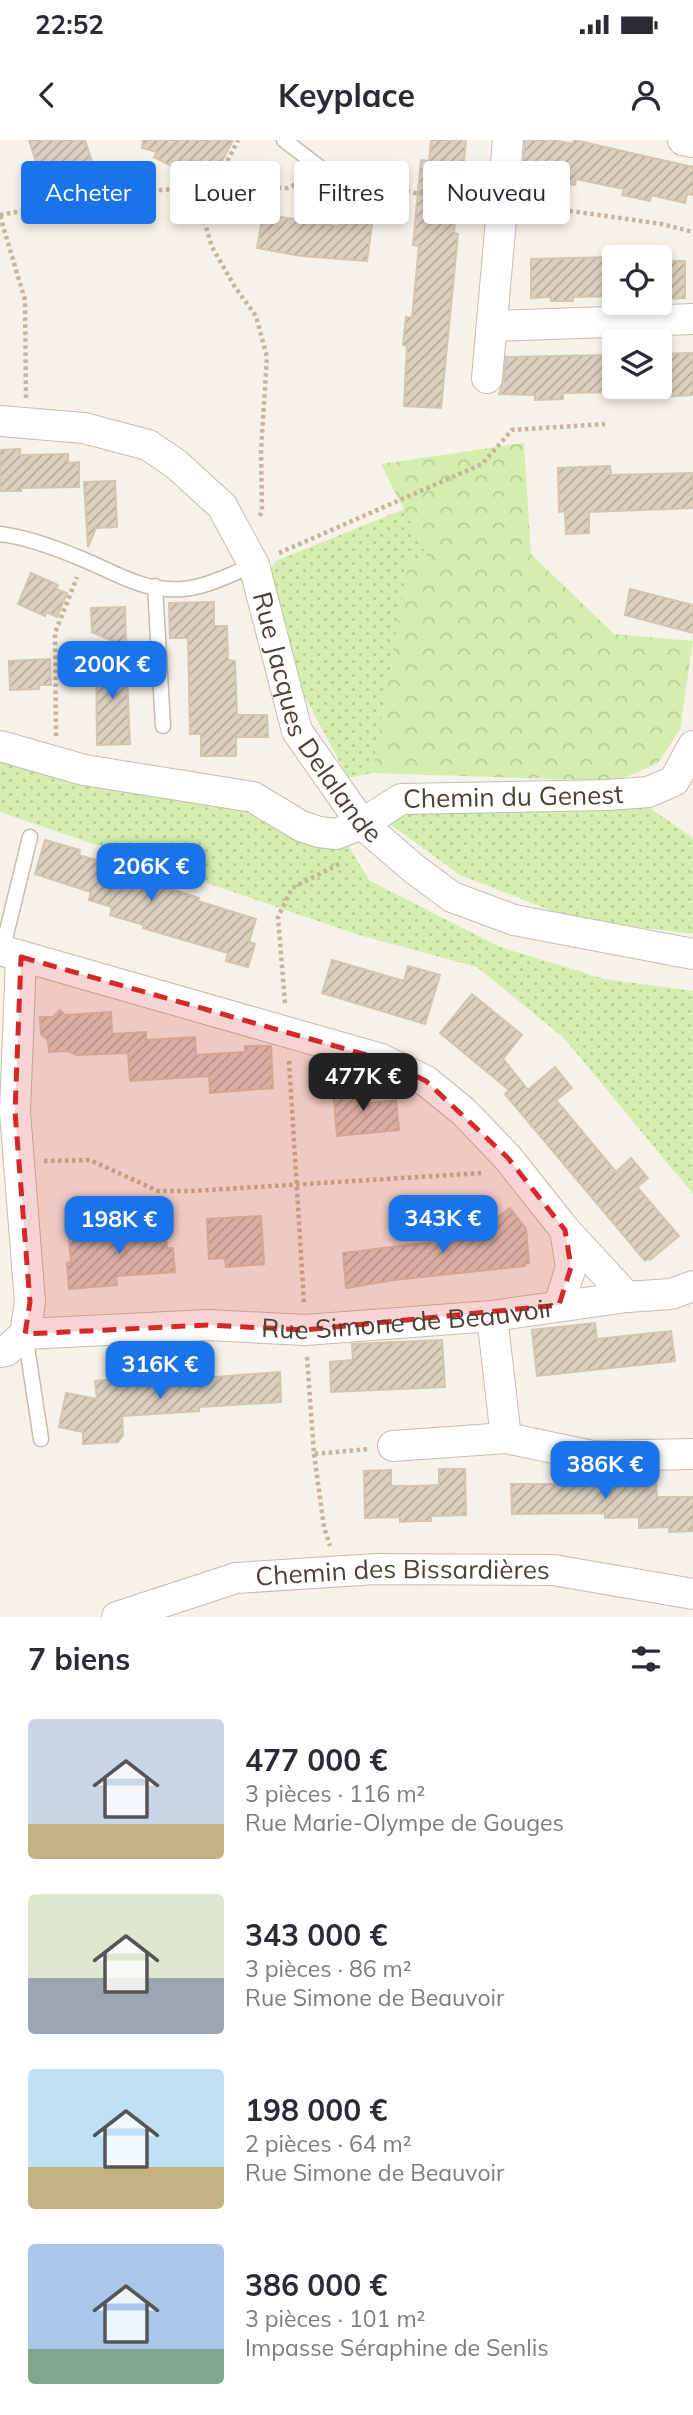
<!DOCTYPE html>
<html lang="fr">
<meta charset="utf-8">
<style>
:root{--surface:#fff;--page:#f7f7f7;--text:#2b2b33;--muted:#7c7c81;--accent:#1a73e8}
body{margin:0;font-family:Mulish,sans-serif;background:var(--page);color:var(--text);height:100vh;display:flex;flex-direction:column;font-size:26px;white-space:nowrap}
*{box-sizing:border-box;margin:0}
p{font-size:23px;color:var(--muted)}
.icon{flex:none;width:38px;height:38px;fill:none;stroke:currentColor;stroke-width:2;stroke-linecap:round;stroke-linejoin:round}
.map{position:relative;height:1477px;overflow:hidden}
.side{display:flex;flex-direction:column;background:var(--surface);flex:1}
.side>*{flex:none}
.banner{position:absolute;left:21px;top:21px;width:651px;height:63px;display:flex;gap:14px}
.controls{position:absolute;left:602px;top:105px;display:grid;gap:14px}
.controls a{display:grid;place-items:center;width:70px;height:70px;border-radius:7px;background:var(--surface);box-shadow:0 4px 10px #0003;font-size:35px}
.price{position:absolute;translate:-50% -60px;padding:0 16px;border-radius:14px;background:var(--accent);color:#fff;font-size:23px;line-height:46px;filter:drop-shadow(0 2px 4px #0008)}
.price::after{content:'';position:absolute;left:50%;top:42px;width:21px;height:16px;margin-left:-10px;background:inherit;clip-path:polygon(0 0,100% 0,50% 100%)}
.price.on{background:#222;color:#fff}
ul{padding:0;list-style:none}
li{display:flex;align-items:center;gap:21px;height:175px;padding:0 28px}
li span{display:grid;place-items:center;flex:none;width:196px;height:140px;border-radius:7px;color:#555}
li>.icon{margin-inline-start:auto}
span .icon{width:84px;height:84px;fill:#fffc;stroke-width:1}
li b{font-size:30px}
h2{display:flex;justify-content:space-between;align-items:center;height:84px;padding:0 28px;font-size:30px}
.pill{padding:0 24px;border-radius:7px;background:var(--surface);box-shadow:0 4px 10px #0003;font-size:24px;line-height:63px}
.pill.on{background:var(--accent);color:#fff}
.status{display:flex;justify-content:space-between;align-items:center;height:49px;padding:0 35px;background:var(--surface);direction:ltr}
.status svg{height:19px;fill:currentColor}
header{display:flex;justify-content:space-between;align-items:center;height:91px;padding:0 28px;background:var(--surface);font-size:32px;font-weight:700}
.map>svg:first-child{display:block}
.grass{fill:url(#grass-dots)}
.forest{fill:url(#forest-crowns)}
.building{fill:url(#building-hatch);stroke:#d4c5af;stroke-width:2}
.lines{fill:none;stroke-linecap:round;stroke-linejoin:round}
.lane-casing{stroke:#c6bcad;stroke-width:17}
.street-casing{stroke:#c6bcad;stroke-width:32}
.path{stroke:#c6b59a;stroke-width:4.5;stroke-dasharray:3.5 3.5;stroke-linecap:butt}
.lane{stroke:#fff;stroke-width:14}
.street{stroke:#fff;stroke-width:30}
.marked{fill:#d62828;fill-opacity:0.2;stroke:#d62828;stroke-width:5;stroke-dasharray:14 9;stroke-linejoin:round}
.labels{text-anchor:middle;stroke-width:5;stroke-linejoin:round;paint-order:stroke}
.street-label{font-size:26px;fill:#4b4236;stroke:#fff}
</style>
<div class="status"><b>22:52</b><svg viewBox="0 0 49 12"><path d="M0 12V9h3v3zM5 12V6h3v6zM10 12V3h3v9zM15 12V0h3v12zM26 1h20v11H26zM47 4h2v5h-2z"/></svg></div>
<header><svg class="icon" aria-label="back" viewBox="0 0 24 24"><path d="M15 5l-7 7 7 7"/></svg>Keyplace<svg class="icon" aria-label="person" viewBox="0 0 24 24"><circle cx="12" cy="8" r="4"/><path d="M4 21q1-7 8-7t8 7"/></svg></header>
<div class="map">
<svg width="693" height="1477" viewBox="0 0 693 1477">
<defs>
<pattern id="grass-dots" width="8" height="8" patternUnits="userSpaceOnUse" patternTransform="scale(1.75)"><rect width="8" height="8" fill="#d3eeae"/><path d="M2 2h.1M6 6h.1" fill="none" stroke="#b7cd96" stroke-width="1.8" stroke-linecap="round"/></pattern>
<pattern id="forest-crowns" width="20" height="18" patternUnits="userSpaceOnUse" patternTransform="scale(1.75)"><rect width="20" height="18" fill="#d3eeae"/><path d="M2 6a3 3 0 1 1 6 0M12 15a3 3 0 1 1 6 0" fill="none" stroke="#b7cd96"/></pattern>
<pattern id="building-hatch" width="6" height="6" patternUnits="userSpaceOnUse" patternTransform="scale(1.75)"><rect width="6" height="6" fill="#dcd0c0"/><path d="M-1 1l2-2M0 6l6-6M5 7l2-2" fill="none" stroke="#b4aa9d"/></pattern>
</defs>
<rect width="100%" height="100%" fill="#f6f2e9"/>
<g class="grass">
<path d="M404 369 432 424 409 420 372 633 348 638 302 551 266 437 276 421Z"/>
<path d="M0 613 241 667 347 704 370 741 500 807 605 839 693 851V1054L564 898 477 827 356 794 0 672Z"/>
<path d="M647 666 693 698V794L573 779 460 735 383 679 400 667Z"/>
</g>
<path class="forest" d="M524 303 531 414 614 494 693 501 680 589 658 623 617 641 372 633 409 419 431 424 381 324Z"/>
<g class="building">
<path d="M29 0H85L94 28 91 29 97 45 60 57 56 43 44 47Z"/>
<path d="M143 0H233L219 27 192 20 185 33 154 17 157 12 142 8Z"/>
<path d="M431 0H466L462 39 458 38 454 93 458 94 441 268 404 266 407 206 403 205 406 177 412 178 419 106 413 105 421 20 429 21Z"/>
<path d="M525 0H554L573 4 574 0 693 27V55L687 54 685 63 651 55 650 61 622 55 624 49 576 39 575 45 547 39 548 34 523 27Z"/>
<path d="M348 61 375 63 367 121 301 116 257 108 263 74 336 86 339 85 340 71H347Z"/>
<path d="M614 117V156L573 157V161H551V157L531 158V119Z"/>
<path d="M660 121H685V158L662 159V155H660Z"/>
<path d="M693 213V255L660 257V214Z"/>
<path d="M608 215V219H614V252L563 253V259L535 260V255L499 254 504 240 506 217Z"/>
<path d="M20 309V315L68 314V323L79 322V347L21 348V351H0V310Z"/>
<path d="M610 326 611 335 693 333V368L589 372V393L566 394 565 371 559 372 558 328Z"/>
<path d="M115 341 117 387 96 388 88 407 84 342Z"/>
<path d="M31 433 58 445 56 449 67 453 57 477 46 472 45 476 18 464Z"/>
<path d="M630 449 693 465V493L625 475Z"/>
<path d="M214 462V486H227L228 520 235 521 237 575H267L268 597H236V616H201V594H190L188 498H170L169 463Z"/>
<path d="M125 467 126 507 92 492 91 468Z"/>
<path d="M126 516 130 604 97 605 96 517Z"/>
<path d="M50 519 51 545H39V549L10 550 9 521Z"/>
<path d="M45 700 80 710 79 715 140 733 138 739 199 758 198 761 256 779 249 802 255 804 248 827 226 821 228 813 143 788 144 785 110 775 112 767 89 760 91 752 35 734Z"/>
<path d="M332 820 404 841 408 826 440 835 425 884 322 853Z"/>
<path d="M472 854 522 895 503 919 528 950 555 927 572 948 556 960 616 1032 631 1018 648 1038 637 1047 679 1096 650 1120 649 1118 645 1121 505 954 509 950 440 893Z"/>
<path d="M60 870 65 875 111 872 112 894 146 892V900L195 897 196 915 245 912V906H271L273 948 210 953 209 936 130 941 128 913 77 915 68 911 49 912 48 900 41 894 40 877H53Z"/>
<path d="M362 946 363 964 396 960 399 990 337 996 333 949Z"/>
<path d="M510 1068 526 1089 529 1123 525 1124V1126L394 1140 346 1148 343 1113 471 1097Z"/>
<path d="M261 1076 264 1124 226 1127 225 1118 209 1119 207 1079Z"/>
<path d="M165 1084 167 1108H173L175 1132 116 1136 117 1145 69 1149 67 1123 71 1122 69 1098 125 1094V1086Z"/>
<path d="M595 1183 597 1199 671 1191 675 1221 537 1236 532 1190Z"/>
<path d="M442 1200 445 1247 331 1252 330 1222 353 1220 352 1204Z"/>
<path d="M280 1232 281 1262 199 1267V1271L122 1276 123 1295 118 1302 83 1304V1292L59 1287 66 1253 97 1259 95 1241 164 1236V1241Z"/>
<path d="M439 1329H465L466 1375 431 1376V1381H416L400 1382V1377L365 1378 364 1331 391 1330V1346H415L439 1345Z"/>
<path d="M569 1329 596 1333V1343L656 1342 657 1357H693V1391L669 1392V1387L639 1388V1377L605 1378V1373L512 1374 511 1344H569Z"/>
</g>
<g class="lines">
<defs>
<g id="lane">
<path d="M284 0 327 33"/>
<path d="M0 394C25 397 53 407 77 417 114 431 140 452 183 449 207 447 231 434 254 425"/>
<path d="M155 446 163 586"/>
<path d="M2 811 30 697"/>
<path d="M25 1194 41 1299"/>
</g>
<g id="street">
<path d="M683 0 693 2"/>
<path d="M492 186 693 179"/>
<path d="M487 238 508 0"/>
<path id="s1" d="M0 281 84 288 148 305 176 324 222 366 254 425 297 591 362 684 413 728 452 757 514 780 693 814"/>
<path id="s2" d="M0 606 84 630 253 657 301 686 319 692 336 694 362 684 401 659 608 655 648 652 674 641 693 606"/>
<path d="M0 810 381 919 426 941 464 972 508 1018 565 1090 627 1157"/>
<path d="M21 817 15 972 30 1162 25 1194"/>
<path d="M559 1165 571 1127 565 1090"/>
<path d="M492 1176 506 1298"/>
<path id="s3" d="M0 1212 6 1211 25 1194 208 1185 305 1190 492 1176 627 1157 671 1154 693 1146"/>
<path d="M393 1306 506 1298 592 1316 693 1314"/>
<path id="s4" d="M117 1477 236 1438 376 1429 553 1430 693 1454"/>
</g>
</defs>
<use href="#lane" class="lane-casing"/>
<use href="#street" class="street-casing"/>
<g class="path">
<path d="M345 37 415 53 478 59"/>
<path d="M203 46V77L212 107 235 147 256 176 267 217 261 311 262 372 258 378"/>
<path d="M215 46 238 0"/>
<path d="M528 65 662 84 693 92"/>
<path d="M0 75 112 54 215 46 287 48 307 40"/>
<path d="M0 76 25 160 26 258"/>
<path d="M279 413 482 324 512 290 605 284"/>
<path d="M56 596 55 493 77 437"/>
<path d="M285 863 278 777 292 748 341 723"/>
<path d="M289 921 304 1163"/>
<path d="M44 1021 90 1020 158 1051H192L483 1033"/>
<path d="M307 1217 314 1314 369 1309"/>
<path d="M314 1314 324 1387 330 1406"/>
</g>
<use href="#lane" class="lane"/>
<use href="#street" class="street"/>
</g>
<path class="marked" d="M21 817 381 919 426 941 508 1018 565 1090 571 1127 559 1165 305 1190 208 1185 25 1194 30 1162 15 972Z"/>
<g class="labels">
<g class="street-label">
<text dy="9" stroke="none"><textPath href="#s1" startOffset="481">Rue Jacques Delalande</textPath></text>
<text dy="9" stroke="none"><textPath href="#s2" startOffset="537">Chemin du Genest</textPath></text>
<text dy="9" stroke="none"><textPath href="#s3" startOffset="415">Rue Simone de Beauvoir</textPath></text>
<text dy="9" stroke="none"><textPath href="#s4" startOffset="292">Chemin des Bissardières</textPath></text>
</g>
</g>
</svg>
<div class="controls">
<a><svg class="icon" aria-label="locate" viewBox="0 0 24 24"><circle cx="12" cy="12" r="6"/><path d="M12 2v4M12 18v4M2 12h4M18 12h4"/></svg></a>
<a><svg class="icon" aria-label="layers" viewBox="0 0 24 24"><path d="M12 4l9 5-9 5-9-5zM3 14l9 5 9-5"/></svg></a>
</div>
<b class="price" style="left:112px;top:561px">200K €</b>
<b class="price" style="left:151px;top:763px">206K €</b>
<b class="price on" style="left:363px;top:973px">477K €</b>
<b class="price" style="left:443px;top:1115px">343K €</b>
<b class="price" style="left:119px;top:1116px">198K €</b>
<b class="price" style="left:160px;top:1261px">316K €</b>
<b class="price" style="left:605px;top:1361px">386K €</b>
<div class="banner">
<a class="pill on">Acheter</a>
<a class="pill">Louer</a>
<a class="pill">Filtres</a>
<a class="pill">Nouveau</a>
</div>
</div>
<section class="side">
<h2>7 biens<svg class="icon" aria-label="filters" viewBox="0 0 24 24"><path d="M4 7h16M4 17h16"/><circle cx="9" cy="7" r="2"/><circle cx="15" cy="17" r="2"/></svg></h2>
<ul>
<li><span style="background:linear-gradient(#c9d6e8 75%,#c2b280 0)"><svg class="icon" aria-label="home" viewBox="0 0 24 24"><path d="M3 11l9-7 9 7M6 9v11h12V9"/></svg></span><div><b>477 000 €</b><p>3 pièces · 116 m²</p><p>Rue Marie-Olympe de Gouges</p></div></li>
<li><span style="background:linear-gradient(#dfe7d0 60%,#9aa5b1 0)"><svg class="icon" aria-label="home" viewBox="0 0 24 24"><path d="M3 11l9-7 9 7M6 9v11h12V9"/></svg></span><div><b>343 000 €</b><p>3 pièces · 86 m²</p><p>Rue Simone de Beauvoir</p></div></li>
<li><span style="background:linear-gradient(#bfe0f5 70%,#c2b280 0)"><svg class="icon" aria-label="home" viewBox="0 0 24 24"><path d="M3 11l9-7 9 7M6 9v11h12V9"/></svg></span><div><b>198 000 €</b><p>2 pièces · 64 m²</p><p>Rue Simone de Beauvoir</p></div></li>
<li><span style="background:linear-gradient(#a9c7e8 75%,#7fa58c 0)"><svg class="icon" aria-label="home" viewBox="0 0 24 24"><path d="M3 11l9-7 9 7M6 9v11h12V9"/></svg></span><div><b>386 000 €</b><p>3 pièces · 101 m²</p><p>Impasse Séraphine de Senlis</p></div></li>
</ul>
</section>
